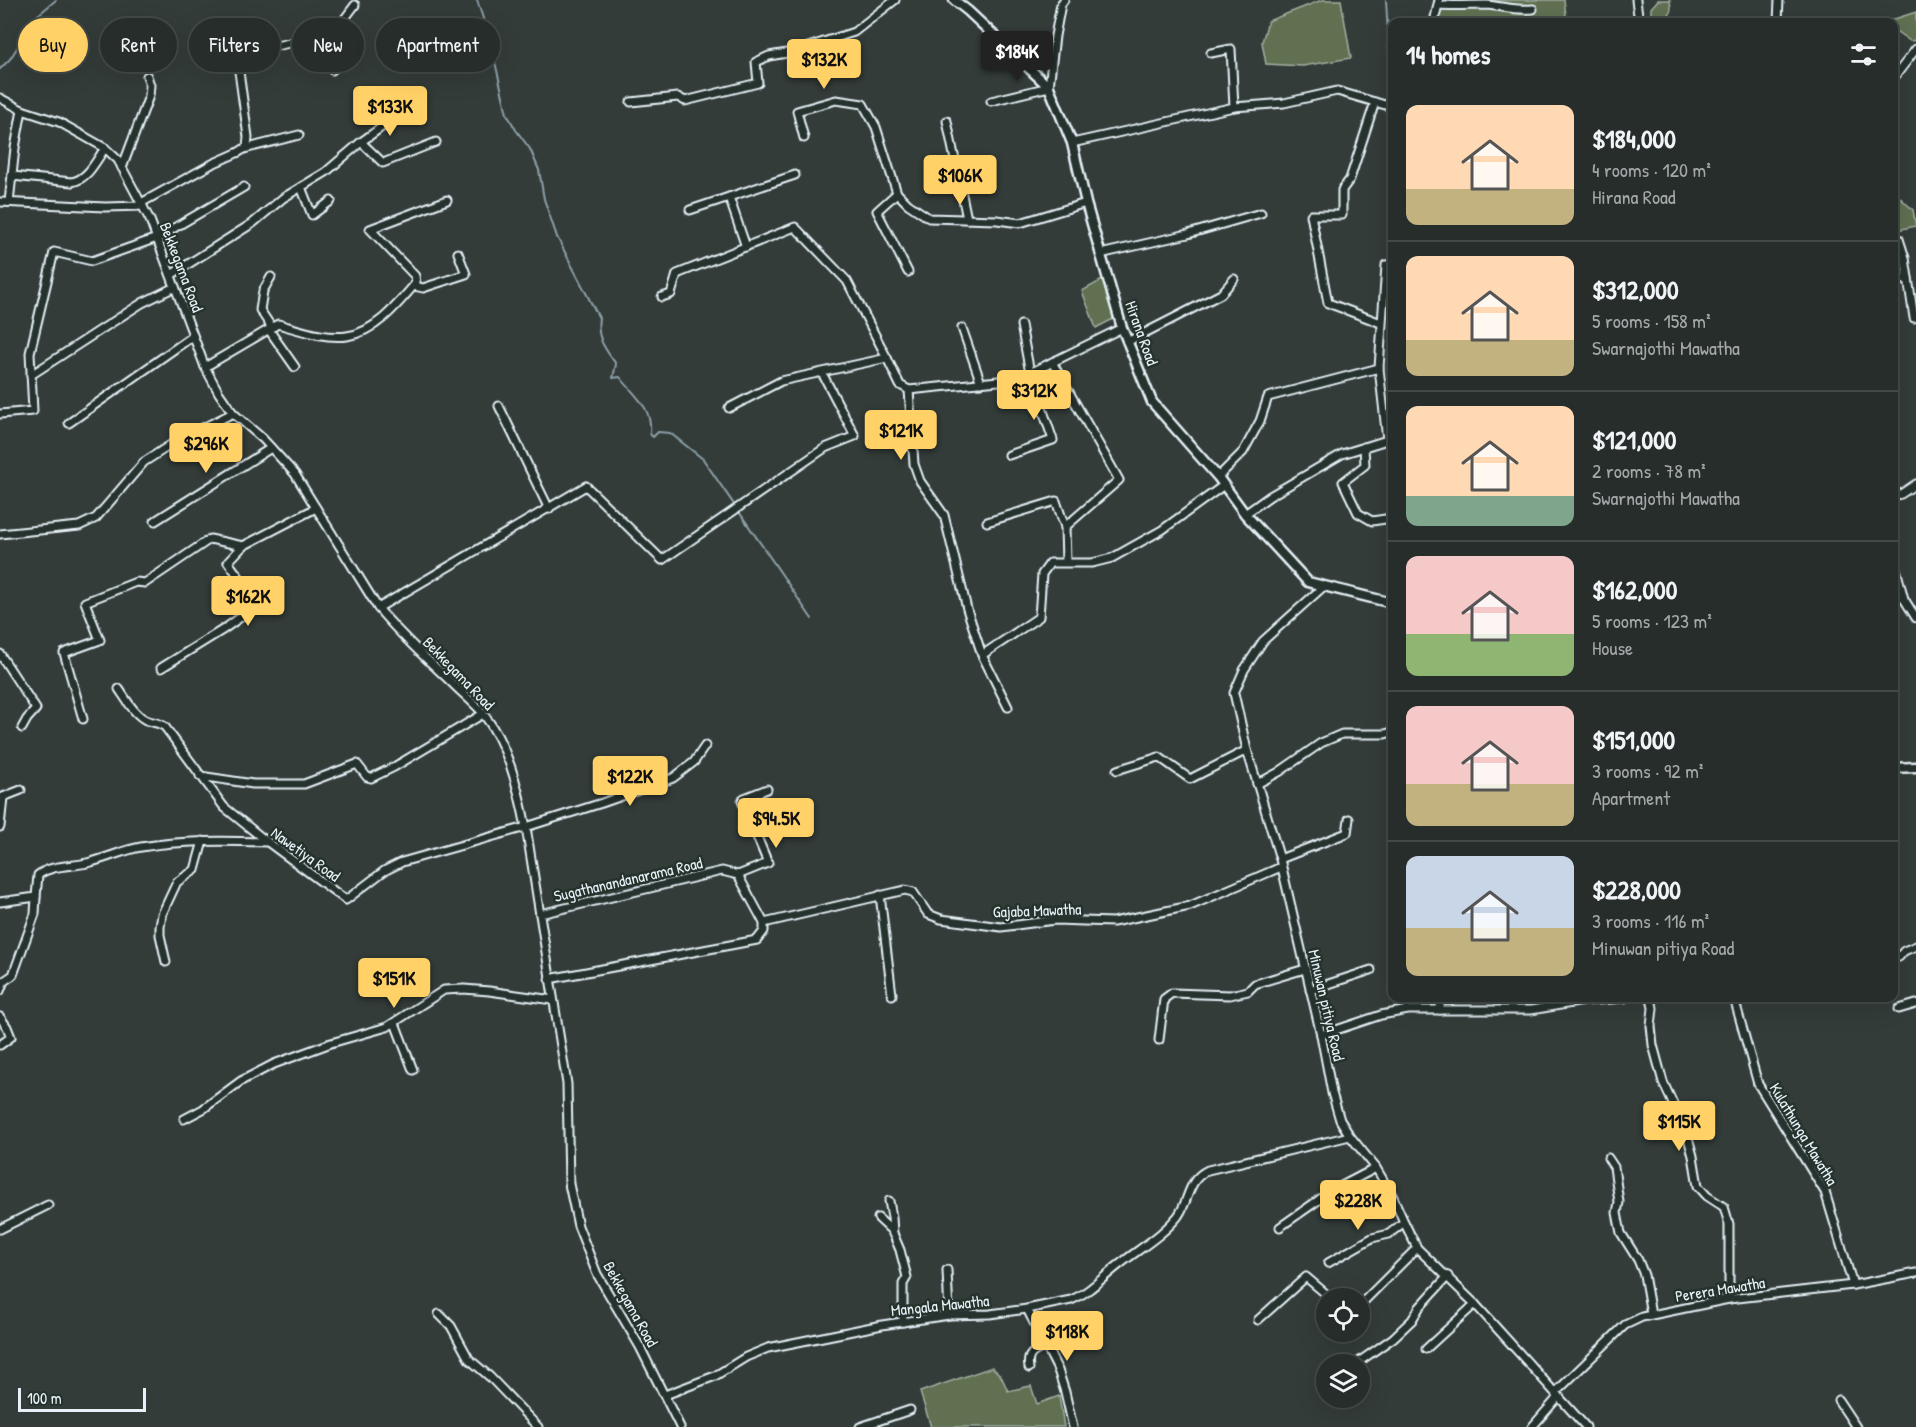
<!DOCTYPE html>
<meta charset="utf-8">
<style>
:root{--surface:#262d2b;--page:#2e3533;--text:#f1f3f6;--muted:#a4a8a9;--line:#424947;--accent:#ffd166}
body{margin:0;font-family:"Patrick Hand",sans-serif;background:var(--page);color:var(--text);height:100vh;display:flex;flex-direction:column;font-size:22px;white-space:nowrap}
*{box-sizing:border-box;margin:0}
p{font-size:20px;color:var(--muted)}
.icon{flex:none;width:33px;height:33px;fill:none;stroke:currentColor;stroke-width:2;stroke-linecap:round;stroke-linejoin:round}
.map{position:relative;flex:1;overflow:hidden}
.panel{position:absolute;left:1388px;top:18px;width:510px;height:984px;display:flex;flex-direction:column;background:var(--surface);border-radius:12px;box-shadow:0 6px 24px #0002,0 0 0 2px var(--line)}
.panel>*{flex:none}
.hud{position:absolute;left:18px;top:18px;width:570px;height:54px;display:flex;gap:12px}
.controls{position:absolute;left:1316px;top:1288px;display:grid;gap:12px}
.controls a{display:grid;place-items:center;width:54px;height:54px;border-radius:50%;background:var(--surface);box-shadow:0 6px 24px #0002,0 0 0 2px var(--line);font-size:30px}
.scale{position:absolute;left:18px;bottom:15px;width:128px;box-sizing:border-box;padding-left:6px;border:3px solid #e8f1f8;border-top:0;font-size:16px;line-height:21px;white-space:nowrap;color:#e8f1f8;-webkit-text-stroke:4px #26332d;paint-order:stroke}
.price{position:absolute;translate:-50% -51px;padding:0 14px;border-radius:6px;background:var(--accent);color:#111;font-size:20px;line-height:39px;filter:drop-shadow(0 2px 3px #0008)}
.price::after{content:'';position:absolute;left:50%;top:36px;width:18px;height:14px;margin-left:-9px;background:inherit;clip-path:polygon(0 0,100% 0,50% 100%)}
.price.current{background:#222;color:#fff}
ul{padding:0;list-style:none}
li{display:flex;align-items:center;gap:18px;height:150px;padding:0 18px}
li+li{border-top:2px solid var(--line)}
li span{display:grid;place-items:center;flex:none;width:168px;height:120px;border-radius:12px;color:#555}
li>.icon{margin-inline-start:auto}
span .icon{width:72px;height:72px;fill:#fffc;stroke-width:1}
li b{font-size:26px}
h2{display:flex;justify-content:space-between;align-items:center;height:72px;padding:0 18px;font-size:26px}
.tag{padding:0 21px;border-radius:27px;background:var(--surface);box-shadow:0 6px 24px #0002,0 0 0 2px var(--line);font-size:21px;line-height:54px}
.tag.current{background:var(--accent);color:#111}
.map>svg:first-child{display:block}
.green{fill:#606f51;stroke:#a4b0a4;stroke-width:1.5}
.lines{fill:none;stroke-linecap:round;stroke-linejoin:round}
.stream{stroke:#8da0a9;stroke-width:2}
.minor-casing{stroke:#e8f1f8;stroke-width:11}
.tertiary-casing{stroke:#e8f1f8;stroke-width:13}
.minor{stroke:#26332d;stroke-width:7}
.tertiary{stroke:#26332d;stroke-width:8}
.labels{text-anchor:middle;stroke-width:5;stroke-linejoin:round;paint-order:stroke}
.street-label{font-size:16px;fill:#e8f1f8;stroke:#26332d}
</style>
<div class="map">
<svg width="1916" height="1427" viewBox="0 0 1916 1427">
<rect width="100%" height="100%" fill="#333c39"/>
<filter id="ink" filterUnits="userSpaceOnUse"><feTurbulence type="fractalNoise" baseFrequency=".0167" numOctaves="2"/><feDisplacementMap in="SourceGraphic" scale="12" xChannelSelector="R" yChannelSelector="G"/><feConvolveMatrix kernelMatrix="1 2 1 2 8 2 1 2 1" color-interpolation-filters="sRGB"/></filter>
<g filter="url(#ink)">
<g class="green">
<path d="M1322 0H1341L1351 58 1303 66 1266 64 1262 42 1268 21Z"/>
<path d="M1443 0H1466L1474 6 1488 8 1492 0H1564L1567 22H1438Z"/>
<path d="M1658 0H1670L1671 9 1667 22H1651V8Z"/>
<path d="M1916 12V40L1910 41 1893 29V22H1885Z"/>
<path d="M1893 191 1913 210 1916 226 1893 231Z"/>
<path d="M1102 280 1113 314V319L1096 328 1082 291Z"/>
<path d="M992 1367 1001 1376 1008 1391 1031 1386 1037 1404 1059 1396 1064 1427H931L920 1392Z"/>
</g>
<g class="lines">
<g class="stream">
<path d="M477 0 490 40 507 114 516 130 530 149 539 170 544 199 557 237 599 318C596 338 605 349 616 364L613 378 620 377C635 396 653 408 650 434L653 437 658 432 670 433 703 459 812 619"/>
<path d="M1386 0 1389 55 1392 64"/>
<path d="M0 69 10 59 38 15 56 0"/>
</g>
<defs>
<g id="minor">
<path d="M1636 0 1639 22"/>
<path d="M1438 5C1454 6 1470 5 1486 5 1502 6 1515 11 1533 9"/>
<path d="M1434 22 1439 0"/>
<path d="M1778 22 1779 0"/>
<path d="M320 47 332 70 353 49"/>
<path d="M1211 53 1231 49 1234 107"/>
<path d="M1893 79 1916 49"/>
<path d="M0 98 22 110 59 122 105 148 118 160 150 220 205 367 219 393 233 413 263 439 295 474 378 608C400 635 427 659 452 683 462 693 473 702 482 712 508 745 518 787 526 827L567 1084 569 1184 578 1226 597 1274 640 1347 680 1427"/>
<path d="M991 101 1049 87 1055 36 1061 4 1064 0"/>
<path d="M631 102 678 97 685 101 758 83 756 62 769 56 793 52 854 32 895 0"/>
<path d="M1375 102 1350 179 1342 190V215H1311L1328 303 1381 323"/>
<path d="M947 121 967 219"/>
<path d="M804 138 797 111 836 100 863 104 876 127 897 193 908 204 929 218 997 220 1020 223 1086 203"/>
<path d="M361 142 404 111"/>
<path d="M1072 143 1234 107 1284 103 1337 91 1392 107"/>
<path d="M244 149 299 135"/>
<path d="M122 168 149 96 150 85 147 76"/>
<path d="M12 176 72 182C88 179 96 161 105 148"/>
<path d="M301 187 312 215 331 201"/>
<path d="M897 193 877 211 908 272"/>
<path d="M0 202 105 207 143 206"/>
<path d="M9 202 15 148 22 110"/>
<path d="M141 203 212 164 239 152 247 147 248 137 237 57 240 54 303 40 312 41 320 47 325 45 355 5"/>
<path d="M690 210 729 197"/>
<path d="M746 247 729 197 795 175"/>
<path d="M1100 254 1188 234 1261 213"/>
<path d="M171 275 253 223 283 198 326 172 361 142 383 163 436 142"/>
<path d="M271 277 263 291 260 310 272 328"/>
<path d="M1908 278 1914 318"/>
<path d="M1893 283 1908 278 1905 258 1899 239"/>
<path d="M414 286 423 288 466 274 458 253"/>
<path d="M662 297 671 294 677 274 795 227 847 281 887 358"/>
<path d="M962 328 981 383"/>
<path d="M269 330 295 367"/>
<path d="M1127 342 1221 294 1234 279"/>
<path d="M1052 362 1119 480 1065 527"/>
<path d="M205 367 278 324C300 330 324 339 347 336 376 332 398 304 416 283L415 276 370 229 447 200"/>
<path d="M1379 368 1387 440 1392 442"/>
<path d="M31 375 142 303 175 287"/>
<path d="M909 390 914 464 920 481 944 515 967 609 982 655 1039 617 1042 574 1050 563H1092L1112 558 1162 530 1224 485"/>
<path d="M499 406 549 509"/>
<path d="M729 408 781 381 887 358 900 385 909 390 1018 379 1122 328"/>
<path d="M0 414 33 411 30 353 54 252 92 261 157 238 244 187"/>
<path d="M69 423 193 336"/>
<path d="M1364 447 1365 465 1343 482 1358 513 1372 521 1392 518"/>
<path d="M1009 455 1053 440 1030 373 1021 325"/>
<path d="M1218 477 1243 452 1260 421 1268 397 1379 368 1386 265 1392 264"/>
<path d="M1893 496 1901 494 1916 484"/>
<path d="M1245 514 1270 496 1342 454 1387 440"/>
<path d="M155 521 271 448"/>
<path d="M987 522 1056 501 1065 527 1066 562"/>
<path d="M0 534 79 526 96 518 144 462 175 442 233 413"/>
<path d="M1893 558 1904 599 1916 618"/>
<path d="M1323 587 1263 641 1244 670 1234 693 1247 750 1280 859 1321 1035 1332 1093 1340 1120 1350 1136 1376 1168 1392 1195 1404 1222 1417 1248 1475 1304 1586 1427"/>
<path d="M1893 599 1903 597"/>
<path d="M378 608 586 486 662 560 825 448 855 436 822 373"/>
<path d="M0 654 36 709 27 719 22 728"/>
<path d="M982 655 1008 707"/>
<path d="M161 668 224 629 259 604 228 562 243 546"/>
<path d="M119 689C126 699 134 714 146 720 153 723 159 722 165 727L224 807 261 837 346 900 384 871 402 862 526 827 602 803 673 778 694 762 705 746"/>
<path d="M83 719 64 653 100 640 85 602 136 582 145 583 210 539 243 546 316 508"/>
<path d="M1117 770 1159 757 1190 779 1247 750"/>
<path d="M200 776 253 784H304L357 764 367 777 371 778 394 767 483 714"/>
<path d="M1257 784 1279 772 1321 743 1342 734H1385L1392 732"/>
<path d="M0 827 3 797 21 790"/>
<path d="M1280 859 1347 833 1349 819"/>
<path d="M880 895 892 995"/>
<path d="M0 902 36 897 38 875C53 864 70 867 87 863 105 859 123 850 141 847 183 840 225 841 267 842"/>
<path d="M540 914 722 871 738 875 768 863 742 801 744 798 767 789"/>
<path d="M764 923 905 890 913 892 928 914 941 919 1001 927 1055 920 1113 922 1190 906 1281 867"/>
<path d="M1899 957 1904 951 1916 946"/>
<path d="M166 962 160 935V927L162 914 177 882 195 870 203 841"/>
<path d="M549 979 757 940 764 931V923L738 875"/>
<path d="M1310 990 1371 970"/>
<path d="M0 991 4 981 13 975 35 914 36 897"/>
<path d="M1651 998 1653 1008 1651 1026 1653 1045 1663 1082 1687 1134 1693 1156 1698 1186 1707 1196 1724 1207 1729 1224V1299"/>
<path d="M1734 998 1758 1084 1825 1192 1853 1285"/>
<path d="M1899 1009 1916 1004"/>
<path d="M1440 1010V998"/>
<path d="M0 1017 7 1027 11 1037 0 1045"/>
<path d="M395 1023 413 1070"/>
<path d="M1321 1035 1381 1015 1408 1010H1531L1584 1001 1625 998"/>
<path d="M1159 1040 1164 999 1172 993 1230 995 1248 991 1255 984 1305 969"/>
<path d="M184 1119 203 1109 241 1081 274 1064 331 1043 387 1027 444 990 464 989 489 991 553 1000"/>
<path d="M1608 1158 1614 1167 1619 1202 1617 1213 1621 1233 1638 1260 1644 1275 1651 1314"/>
<path d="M889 1201 892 1217 893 1234"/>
<path d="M878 1218 892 1231 900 1250 907 1277 903 1284V1322"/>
<path d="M1280 1227 1330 1192 1376 1168"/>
<path d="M0 1229 48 1205"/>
<path d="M1328 1263 1372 1238 1389 1234 1404 1222"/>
<path d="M947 1270 949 1315"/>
<path d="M1359 1306 1417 1248"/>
<path d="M1027 1309 1058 1370 1065 1392 1073 1427"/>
<path d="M439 1314 451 1326 469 1359 490 1377 538 1427"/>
<path d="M1258 1320 1306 1277 1332 1299"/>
<path d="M1426 1349 1475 1304"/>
<path d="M1360 1361 1393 1338 1412 1320 1419 1308 1448 1276"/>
<path d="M1029 1368C1026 1354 1034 1351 1046 1346"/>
<path d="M1556 1392 1625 1325 1642 1317 1729 1299 1853 1285 1916 1273"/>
<path d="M665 1395 715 1376 746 1357 768 1348 882 1325 949 1315 990 1314 1027 1309 1071 1300C1089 1293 1104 1276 1120 1264 1139 1249 1163 1235 1178 1216 1190 1199 1187 1180 1208 1170L1350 1136"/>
<path d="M1838 1400 1856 1427"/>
<path d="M860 1427 910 1410"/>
<path d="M1532 1427 1559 1396"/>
</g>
<g id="tertiary">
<path d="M954 0 968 11 1049 87 1072 143 1086 203 1122 328 1152 402 1218 477 1245 514 1308 582 1392 603"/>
<path d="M1893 768 1916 767"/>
</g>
</defs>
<use href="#minor" class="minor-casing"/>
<use href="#tertiary" class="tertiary-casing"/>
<use href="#minor" class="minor"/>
<use href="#tertiary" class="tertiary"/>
</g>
</g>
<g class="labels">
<g class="street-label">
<text transform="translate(182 267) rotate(69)" y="6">Bekkegama Road</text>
<text transform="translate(1142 333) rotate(70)" y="6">Hirana Road</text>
<text transform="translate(459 673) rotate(46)" y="6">Bekkegama Road</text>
<text transform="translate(306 854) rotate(36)" y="6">Nawetiya Road</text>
<text transform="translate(628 879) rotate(-13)" y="6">Sugathanandanarama Road</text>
<text transform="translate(1037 910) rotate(-2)" y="6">Gajaba Mawatha</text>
<text transform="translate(1327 1005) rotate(77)" y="6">Minuwan pitiya Road</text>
<text transform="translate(1804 1134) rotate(59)" y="6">Kulathunga Mawatha</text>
<text transform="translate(1720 1289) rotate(-9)" y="6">Perera Mawatha</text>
<text transform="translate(631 1304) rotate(61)" y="6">Bekkegama Road</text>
<text transform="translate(940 1305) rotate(-6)" y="6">Mangala Mawatha</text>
</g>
</g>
</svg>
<div class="controls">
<a><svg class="icon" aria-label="locate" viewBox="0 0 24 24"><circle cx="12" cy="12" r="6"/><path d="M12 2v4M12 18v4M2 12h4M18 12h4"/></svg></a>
<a><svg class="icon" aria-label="layers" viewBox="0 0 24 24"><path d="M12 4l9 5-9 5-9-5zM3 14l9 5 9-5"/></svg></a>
</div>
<div class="scale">100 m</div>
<b class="price current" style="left:1017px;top:82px">$184K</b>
<b class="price" style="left:824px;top:90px">$132K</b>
<b class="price" style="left:390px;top:137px">$133K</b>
<b class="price" style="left:960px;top:206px">$106K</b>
<b class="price" style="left:1034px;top:421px">$312K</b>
<b class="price" style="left:901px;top:461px">$121K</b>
<b class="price" style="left:206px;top:474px">$296K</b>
<b class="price" style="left:248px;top:627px">$162K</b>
<b class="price" style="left:630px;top:807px">$122K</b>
<b class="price" style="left:776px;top:849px">$94.5K</b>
<b class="price" style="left:394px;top:1009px">$151K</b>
<b class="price" style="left:1679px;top:1152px">$115K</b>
<b class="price" style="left:1358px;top:1231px">$228K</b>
<b class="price" style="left:1067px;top:1362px">$118K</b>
<div class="hud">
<a class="tag current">Buy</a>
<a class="tag">Rent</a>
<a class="tag">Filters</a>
<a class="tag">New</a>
<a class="tag">Apartment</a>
</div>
<section class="panel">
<h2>14 homes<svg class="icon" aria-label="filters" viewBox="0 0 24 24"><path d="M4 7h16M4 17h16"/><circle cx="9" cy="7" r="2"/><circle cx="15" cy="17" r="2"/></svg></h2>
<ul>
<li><span style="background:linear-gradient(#ffd9b3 70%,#c2b280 0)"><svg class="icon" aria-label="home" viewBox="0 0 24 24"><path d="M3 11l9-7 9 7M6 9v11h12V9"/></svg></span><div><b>$184,000</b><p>4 rooms · 120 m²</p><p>Hirana Road</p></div></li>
<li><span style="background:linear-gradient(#ffd9b3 70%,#c2b280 0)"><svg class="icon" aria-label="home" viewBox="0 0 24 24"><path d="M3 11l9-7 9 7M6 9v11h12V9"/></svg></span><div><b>$312,000</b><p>5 rooms · 158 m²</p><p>Swarnajothi Mawatha</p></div></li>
<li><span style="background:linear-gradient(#ffd9b3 75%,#7fa58c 0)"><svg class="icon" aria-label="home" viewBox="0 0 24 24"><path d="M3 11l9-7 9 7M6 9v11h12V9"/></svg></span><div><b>$121,000</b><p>2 rooms · 78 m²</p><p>Swarnajothi Mawatha</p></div></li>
<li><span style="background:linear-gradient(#f6c9c9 65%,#8fb573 0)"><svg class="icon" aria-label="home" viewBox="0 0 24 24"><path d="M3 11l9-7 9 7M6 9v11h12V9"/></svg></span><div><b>$162,000</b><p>5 rooms · 123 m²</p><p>House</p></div></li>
<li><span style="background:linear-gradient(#f6c9c9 65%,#c2b280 0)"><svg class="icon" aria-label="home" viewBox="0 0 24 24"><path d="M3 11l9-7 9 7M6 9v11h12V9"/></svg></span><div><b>$151,000</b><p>3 rooms · 92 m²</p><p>Apartment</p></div></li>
<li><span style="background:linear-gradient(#c9d6e8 60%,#c2b280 0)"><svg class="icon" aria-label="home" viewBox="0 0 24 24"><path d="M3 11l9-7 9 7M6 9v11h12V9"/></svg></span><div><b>$228,000</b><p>3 rooms · 116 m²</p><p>Minuwan pitiya Road</p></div></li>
</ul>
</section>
</div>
